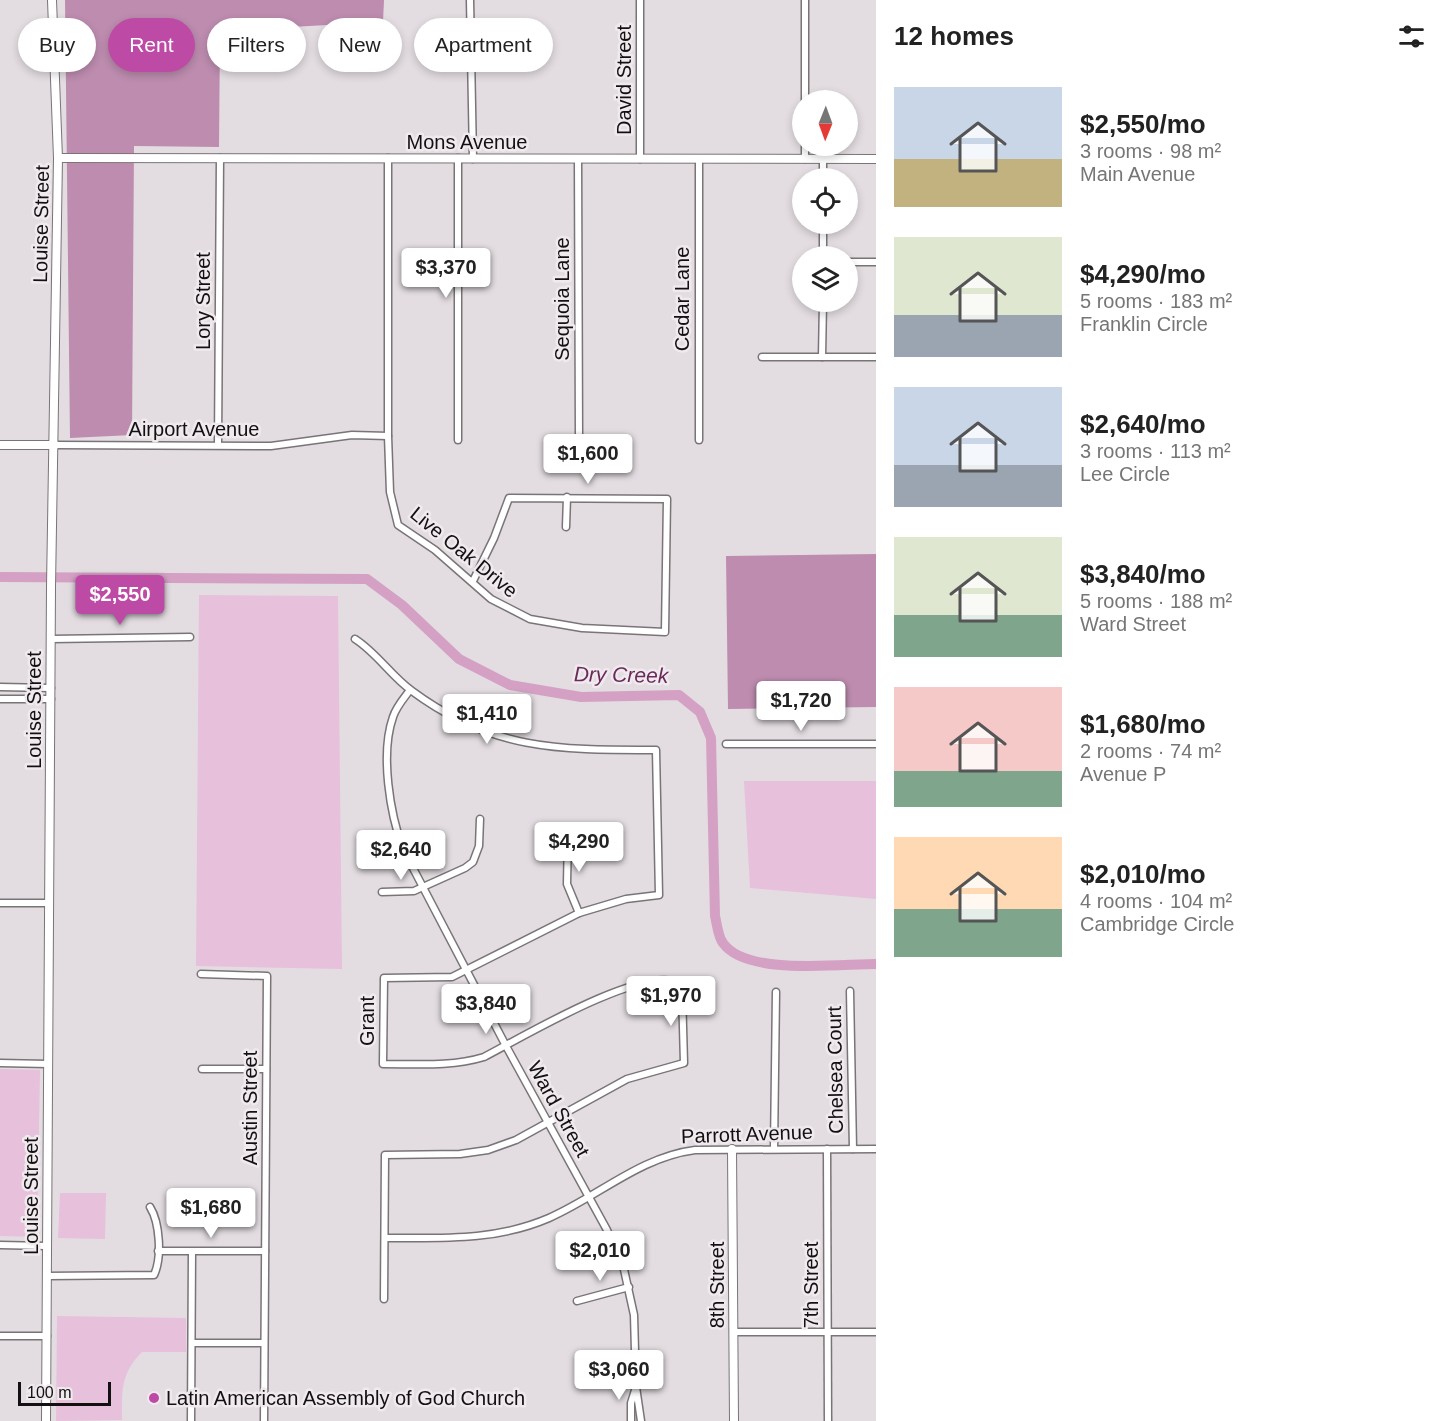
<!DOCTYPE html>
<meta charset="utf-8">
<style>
:root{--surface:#fff;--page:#f2f2f2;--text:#222;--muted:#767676;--accent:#bd4aa4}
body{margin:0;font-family:Arial,sans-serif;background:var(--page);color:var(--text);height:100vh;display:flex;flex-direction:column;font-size:22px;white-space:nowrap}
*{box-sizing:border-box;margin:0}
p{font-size:20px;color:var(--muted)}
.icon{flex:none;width:33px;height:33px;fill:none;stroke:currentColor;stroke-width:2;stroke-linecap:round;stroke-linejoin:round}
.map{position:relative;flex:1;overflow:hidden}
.sheet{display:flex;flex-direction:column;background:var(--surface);width:570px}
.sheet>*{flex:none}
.banner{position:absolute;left:18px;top:18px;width:570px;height:54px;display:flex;gap:12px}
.needle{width:39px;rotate:181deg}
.buttons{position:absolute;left:792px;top:90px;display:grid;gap:12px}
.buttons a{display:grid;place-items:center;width:66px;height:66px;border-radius:50%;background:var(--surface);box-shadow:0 3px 9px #0003;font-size:30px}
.scale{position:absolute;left:18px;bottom:15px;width:93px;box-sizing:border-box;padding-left:6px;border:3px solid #121011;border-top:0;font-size:16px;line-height:21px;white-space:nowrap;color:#121011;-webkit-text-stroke:4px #f0eaee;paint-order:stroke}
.price{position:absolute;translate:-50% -51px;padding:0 14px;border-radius:6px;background:#fff;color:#222;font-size:20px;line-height:39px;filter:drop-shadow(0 2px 3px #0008)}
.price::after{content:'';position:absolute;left:50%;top:36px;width:18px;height:14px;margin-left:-9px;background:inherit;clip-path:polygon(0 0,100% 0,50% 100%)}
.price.on{background:var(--accent);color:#fff}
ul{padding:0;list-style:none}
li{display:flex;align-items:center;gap:18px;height:150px;padding:0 18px}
li span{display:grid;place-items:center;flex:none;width:168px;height:120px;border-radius:0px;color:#555}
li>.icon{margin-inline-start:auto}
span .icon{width:72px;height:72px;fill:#fffc;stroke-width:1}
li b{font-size:26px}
h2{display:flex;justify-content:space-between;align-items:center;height:72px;padding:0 18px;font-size:26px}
.pill{padding:0 21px;border-radius:27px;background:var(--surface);box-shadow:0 3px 9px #0003;font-size:21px;line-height:54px}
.pill.on{background:var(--accent);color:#fff}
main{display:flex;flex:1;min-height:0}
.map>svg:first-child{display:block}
.green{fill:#e7c0db}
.forest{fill:#bd8caf}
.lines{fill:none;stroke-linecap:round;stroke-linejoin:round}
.river{stroke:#d4a1c5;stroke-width:10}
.minor-casing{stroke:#797478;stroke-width:9}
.tertiary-casing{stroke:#797478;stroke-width:10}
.minor{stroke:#fff;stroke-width:6}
.tertiary{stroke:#fff;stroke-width:8}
.poi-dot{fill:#bd4aa4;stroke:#f0eaee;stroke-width:2}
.labels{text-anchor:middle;stroke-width:5;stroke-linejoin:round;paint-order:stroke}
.street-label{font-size:20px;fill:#121011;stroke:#f0eaee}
.poi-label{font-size:20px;fill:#121011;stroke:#f0eaee;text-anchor:start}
.water-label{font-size:21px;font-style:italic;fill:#692c5a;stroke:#f0eaee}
</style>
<main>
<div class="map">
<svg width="876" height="1421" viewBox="0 0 876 1421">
<rect width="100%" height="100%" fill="#e3dde1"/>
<g class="green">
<path d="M199 595 338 596 342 969 196 966Z"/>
<path d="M744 781H876V899L750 888Z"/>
<path d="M0 1069 40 1070 37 1237 0 1236Z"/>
<path d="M60 1193H106L105 1239 58 1238Z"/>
<path d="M57 1316 186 1318V1352H142C120 1374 122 1392 122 1420L56 1421Z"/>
</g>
<g class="forest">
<path d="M65 0H384L383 22 220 31 219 147 134 146 132 435 70 438Z"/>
<path d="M876 554V707L728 709 726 556Z"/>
</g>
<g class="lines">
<path class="river" d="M0 577 367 579 402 605 459 659 510 685 581 697 679 695 700 712 711 738 715 916C717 924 718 937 723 943 746 976 839 964 876 964"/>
<defs>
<g id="minor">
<path d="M470 0 473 159"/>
<path d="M640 0V159"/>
<path d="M805 0V100"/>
<path d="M805 146V159"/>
<path d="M388 158V436L390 492 398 525 435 550 491 599 530 619 582 628 665 632 667 499 509 498 494 538 473 581"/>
<path d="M458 158V440"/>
<path d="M578 159 579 438"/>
<path d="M699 159V440"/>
<path d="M823 178V159"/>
<path d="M823 256V224"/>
<path d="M848 262H876"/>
<path d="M762 357H876"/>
<path d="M822 357 823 302"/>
<path d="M55 445 271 446 352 435 388 436"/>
<path d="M218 445 220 158"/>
<path d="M566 527 567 497"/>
<path d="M51 639 190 637"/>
<path d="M355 639C377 653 391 676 412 691 493 751 560 750 656 750L659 895 626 899 579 913 452 977 384 978 383 1064C418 1064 451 1067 484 1057 519 1039 643 965 678 983L682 991 684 1063 627 1079 516 1140 488 1150 460 1154 385 1155 384 1299"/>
<path d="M0 687 51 688"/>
<path d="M410 690C404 698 396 707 393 717 380 754 390 814 403 849L506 1046 607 1230 623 1265 634 1315 636 1387 641 1421"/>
<path d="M0 699H51"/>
<path d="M726 744H876"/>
<path d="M568 835 567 884 579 913"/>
<path d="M382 892 414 891 465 868 473 862 479 846 480 819"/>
<path d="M0 903H49"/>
<path d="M201 974 267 976 264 1421"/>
<path d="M850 991 853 1149"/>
<path d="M0 1063 48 1064"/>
<path d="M202 1069H266"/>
<path d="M774 1149 776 992"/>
<path d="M827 1149 828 1421"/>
<path d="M386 1238C442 1238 496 1241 549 1218 599 1196 640 1157 695 1150L876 1149"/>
<path d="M0 1245 47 1246"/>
<path d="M158 1251H265"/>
<path d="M47 1276 154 1275C162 1258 160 1223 150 1207"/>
<path d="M577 1301 629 1287"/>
<path d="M734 1332H876"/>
<path d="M0 1336H47"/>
<path d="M192 1343H264"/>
<path d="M191 1421 192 1252"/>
<path d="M631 1421V1403L636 1387"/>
</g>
<g id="tertiary">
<path d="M58 158 876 159"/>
<path d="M0 445H55"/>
<path d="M732 1149 734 1421"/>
<path d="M46 1421 51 587 58 158 52 0"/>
</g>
</defs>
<use href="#minor" class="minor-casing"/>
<use href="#tertiary" class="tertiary-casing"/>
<use href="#minor" class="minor"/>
<use href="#tertiary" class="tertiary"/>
</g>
<circle class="poi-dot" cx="154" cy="1398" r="6"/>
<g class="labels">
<g class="street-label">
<text transform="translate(624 80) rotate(-90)" y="7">David Street</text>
<text x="467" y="149">Mons Avenue</text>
<text transform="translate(41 224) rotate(-89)" y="7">Louise Street</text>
<text transform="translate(562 299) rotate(-90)" y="7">Sequoia Lane</text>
<text transform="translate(682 299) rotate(-90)" y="7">Cedar Lane</text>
<text transform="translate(203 301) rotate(-90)" y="7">Lory Street</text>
<text x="194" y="436">Airport Avenue</text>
<text transform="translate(464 552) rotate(39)" y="7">Live Oak Drive</text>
<text transform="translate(34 710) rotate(-90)" y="7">Louise Street</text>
<text transform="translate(367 1021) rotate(-90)" y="7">Grant</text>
<text transform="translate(835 1070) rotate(-91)" y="7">Chelsea Court</text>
<text transform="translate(250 1108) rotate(-90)" y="7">Austin Street</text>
<text transform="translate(559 1109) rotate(61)" y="7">Ward Street</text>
<text transform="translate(747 1134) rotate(-2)" y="7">Parrott Avenue</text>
<text transform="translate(31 1196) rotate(-90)" y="7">Louise Street</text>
<text transform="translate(717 1285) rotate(-90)" y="7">8th Street</text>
<text transform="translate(811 1285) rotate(-90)" y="7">7th Street</text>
</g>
<g class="poi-label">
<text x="166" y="1405">Latin American Assembly of God Church</text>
</g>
<g class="water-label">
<text transform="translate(621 675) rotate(1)" y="7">Dry Creek</text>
</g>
</g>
</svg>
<div class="buttons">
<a><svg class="needle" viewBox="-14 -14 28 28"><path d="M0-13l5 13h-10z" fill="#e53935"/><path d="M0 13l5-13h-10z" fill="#767676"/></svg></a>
<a><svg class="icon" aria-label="locate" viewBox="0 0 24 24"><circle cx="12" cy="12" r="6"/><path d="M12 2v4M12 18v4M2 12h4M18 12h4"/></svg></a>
<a><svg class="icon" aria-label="layers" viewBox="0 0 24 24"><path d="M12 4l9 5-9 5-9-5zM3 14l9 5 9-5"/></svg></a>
</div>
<div class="scale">100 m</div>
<b class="price" style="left:446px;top:299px">$3,370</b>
<b class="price" style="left:588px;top:485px">$1,600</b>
<b class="price on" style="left:120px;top:626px">$2,550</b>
<b class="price" style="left:801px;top:732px">$1,720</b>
<b class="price" style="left:487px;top:745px">$1,410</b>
<b class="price" style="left:579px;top:873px">$4,290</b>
<b class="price" style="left:401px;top:881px">$2,640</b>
<b class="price" style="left:671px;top:1027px">$1,970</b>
<b class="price" style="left:486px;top:1035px">$3,840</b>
<b class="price" style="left:211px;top:1239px">$1,680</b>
<b class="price" style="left:600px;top:1282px">$2,010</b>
<b class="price" style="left:619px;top:1401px">$3,060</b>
<div class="banner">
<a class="pill">Buy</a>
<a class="pill on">Rent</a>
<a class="pill">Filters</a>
<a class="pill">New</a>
<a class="pill">Apartment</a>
</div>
</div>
<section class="sheet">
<h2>12 homes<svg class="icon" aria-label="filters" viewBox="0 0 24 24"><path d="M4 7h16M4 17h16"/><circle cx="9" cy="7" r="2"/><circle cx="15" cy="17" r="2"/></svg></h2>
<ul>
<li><span style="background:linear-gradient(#c9d6e8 60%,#c2b280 0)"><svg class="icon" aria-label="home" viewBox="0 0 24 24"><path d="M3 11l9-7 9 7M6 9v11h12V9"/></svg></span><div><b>$2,550/mo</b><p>3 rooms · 98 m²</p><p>Main Avenue</p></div></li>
<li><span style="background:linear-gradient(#dfe7d0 65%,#9aa5b1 0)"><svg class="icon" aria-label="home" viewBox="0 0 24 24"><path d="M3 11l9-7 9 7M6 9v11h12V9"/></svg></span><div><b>$4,290/mo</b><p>5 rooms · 183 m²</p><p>Franklin Circle</p></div></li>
<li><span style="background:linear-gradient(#c9d6e8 65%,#9aa5b1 0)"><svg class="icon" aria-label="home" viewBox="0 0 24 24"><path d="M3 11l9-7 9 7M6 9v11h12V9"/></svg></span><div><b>$2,640/mo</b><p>3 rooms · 113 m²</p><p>Lee Circle</p></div></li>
<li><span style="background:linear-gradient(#dfe7d0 65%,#7fa58c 0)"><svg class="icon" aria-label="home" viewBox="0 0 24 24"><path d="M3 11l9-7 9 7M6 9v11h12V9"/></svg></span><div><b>$3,840/mo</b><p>5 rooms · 188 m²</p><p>Ward Street</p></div></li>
<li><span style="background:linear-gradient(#f6c9c9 70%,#7fa58c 0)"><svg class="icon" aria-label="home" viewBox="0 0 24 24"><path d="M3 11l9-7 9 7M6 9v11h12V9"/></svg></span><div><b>$1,680/mo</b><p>2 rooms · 74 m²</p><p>Avenue P</p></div></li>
<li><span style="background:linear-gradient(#ffd9b3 60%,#7fa58c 0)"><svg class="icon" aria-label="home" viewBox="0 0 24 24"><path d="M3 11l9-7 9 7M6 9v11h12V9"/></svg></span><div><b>$2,010/mo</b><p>4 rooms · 104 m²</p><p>Cambridge Circle</p></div></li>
</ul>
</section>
</main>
